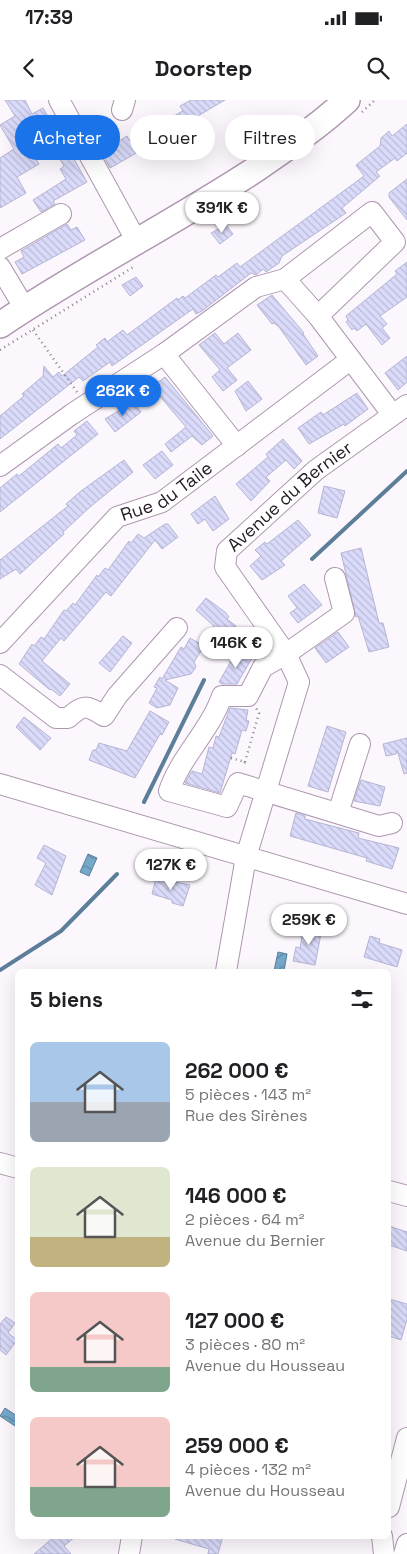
<!DOCTYPE html>
<html lang="fr">
<meta charset="utf-8">
<style>
:root{--surface:#fff;--page:#f2f2f2;--text:#202124;--muted:#757577;--accent:#1a73e8}
body{margin:0;font-family:"Space Grotesk",sans-serif;background:var(--page);color:var(--text);height:100vh;display:flex;flex-direction:column;font-size:19px;white-space:nowrap}
*{box-sizing:border-box;margin:0}
p{font-size:16px;color:var(--muted)}
.icon{flex:none;width:28px;height:28px;fill:none;stroke:currentColor;stroke-width:2;stroke-linecap:round;stroke-linejoin:round}
.map{position:relative;flex:1;overflow:hidden}
.panel{position:absolute;left:15px;top:869px;width:376px;height:570px;display:flex;flex-direction:column;background:var(--surface);border-radius:8px;box-shadow:0 5px 20px #0002}
.panel>*{flex:none}
.banner{position:absolute;left:15px;top:15px;width:378px;height:45px;display:flex;gap:10px}
.price{position:absolute;translate:-50% -42px;padding:0 11px;border-radius:18px;background:#fff;color:#222;font-size:16px;line-height:32px;filter:drop-shadow(0 1px 2px #0008)}
.price::after{content:'';position:absolute;left:50%;top:30px;width:15px;height:11px;margin-left:-8px;background:inherit;clip-path:polygon(0 0,100% 0,50% 100%)}
.price.active{background:var(--accent);color:#fff}
ul{padding:0;list-style:none}
li{display:flex;align-items:center;gap:15px;height:125px;padding:0 15px}
li span{display:grid;place-items:center;flex:none;width:140px;height:100px;border-radius:8px;color:#555}
li>.icon{margin-inline-start:auto}
span .icon{width:60px;height:60px;fill:#fffc;stroke-width:1}
li b{font-size:21px}
h2{display:flex;justify-content:space-between;align-items:center;height:60px;padding:0 15px;font-size:21px}
.tag{padding:0 18px;border-radius:22px;background:var(--surface);box-shadow:0 5px 20px #0002;font-size:18px;line-height:45px}
.tag.active{background:var(--accent);color:#fff}
.status{display:flex;justify-content:space-between;align-items:center;height:35px;padding:0 25px;background:var(--surface);direction:ltr}
.status svg{height:14px;fill:currentColor}
header{display:flex;justify-content:space-between;align-items:center;height:65px;padding:0 15px;background:var(--surface);font-size:22px;font-weight:600}
.map>svg:first-child{display:block}
.water{fill:url(#water-waves);stroke:#5d7e98}
.lines{fill:none;stroke-linecap:round;stroke-linejoin:round}
.stream{stroke:#5d7e98;stroke-width:4}
.building{fill:url(#building-back-hatch);stroke:#b5b5d4}
.minor-casing{stroke:#ae97b0;stroke-width:22}
.major-casing{stroke:#ae97b0;stroke-width:28}
.path{stroke:#878088;stroke-width:2.5;stroke-dasharray:1 4;stroke-linecap:butt}
.minor{stroke:#fff;stroke-width:20}
.major{stroke:#fff;stroke-width:25}
.labels{text-anchor:middle;stroke-width:4;stroke-linejoin:round;paint-order:stroke}
.street-label{font-size:18px;fill:#241b25;stroke:#fff}
</style>
<div class="status"><b>17:39</b><svg viewBox="0 0 49 12"><path d="M0 12V9h3v3zM5 12V6h3v6zM10 12V3h3v9zM15 12V0h3v12zM26 1h20v11H26zM47 4h2v5h-2z"/></svg></div>
<header><svg class="icon" aria-label="back" viewBox="0 0 24 24"><path d="M15 5l-7 7 7 7"/></svg>Doorstep<svg class="icon" aria-label="search" viewBox="0 0 24 24"><circle cx="10" cy="10" r="6"/><path d="M15 15l6 6"/></svg></header>
<div class="map">
<svg width="407" height="1454" viewBox="0 0 407 1454">
<defs>
<pattern id="water-waves" width="16" height="10" patternUnits="userSpaceOnUse" patternTransform="scale(1.25)"><rect width="16" height="10" fill="#75a9ca"/><path d="M0 5q4-4 8 0t8 0" fill="none" stroke="#6089a4"/></pattern>
<pattern id="building-back-hatch" width="6" height="6" patternUnits="userSpaceOnUse" patternTransform="scale(1.25)"><rect width="6" height="6" fill="#dadbfa"/><path d="M-1 5l2 2M0 0l6 6M5-1l2 2" fill="none" stroke="#bbbbd6"/></pattern>
</defs>
<rect width="100%" height="100%" fill="#fcf7fd"/>
<g class="water">
<path d="M88 754 97 758 89 776 80 772Z"/>
<path d="M278 852 287 854 284 871H274Z"/>
<path d="M5 1308 17 1316 15 1326 0 1316Z"/>
</g>
<g class="lines">
<g class="stream">
<path d="M312 459 407 371"/>
<path d="M144 702 204 580"/>
<path d="M0 870 61 831 117 774"/>
</g>
</g>
<g class="building">
<path d="M5 0H25L32 14 43 8 52 23 24 39 39 64 17 77 26 93 0 108V58L14 49 0 25 15 16Z"/>
<path d="M191 0H225L174 30 177 35 149 50 147 47 110 68 101 52 127 36 129 40 183 11 180 6Z"/>
<path d="M407 24V53L397 61 395 58 376 72 380 76 342 108 346 113 282 156 279 163 266 172 263 169 256 175 251 173 202 211 196 214 193 209 112 266 110 262 83 281 79 277 0 339V316L24 296 22 294 43 276 44 266 53 277 59 272 62 276 98 247 96 245 105 238 107 242 123 230 127 235 177 198 178 200 183 196 185 198 216 175 218 177 237 163 240 167 364 76 356 65 380 46 381 38 389 31 392 36Z"/>
<path d="M66 45 87 82 53 101 55 104 41 112 33 100 66 79 60 69 64 66 55 51Z"/>
<path d="M407 79V120L389 97V93Z"/>
<path d="M67 124 71 130 77 127 85 140 22 174 15 162 24 157 21 151Z"/>
<path d="M226 125 233 134 220 144 211 133Z"/>
<path d="M407 162V197L380 216 387 224 382 228 390 238 382 245 366 224 357 231 354 228 352 230 346 222 348 220 346 216 397 174 395 171Z"/>
<path d="M136 177 143 186 130 196 122 185Z"/>
<path d="M272 195 304 233 303 234 318 256 306 265 279 227 274 223 272 224 257 205Z"/>
<path d="M215 233 224 244 238 233 251 250 227 268 237 280 223 291 212 277 220 270 199 245Z"/>
<path d="M407 256V282L398 290 385 273Z"/>
<path d="M165 277 213 336 202 345 192 336 171 352 165 344 186 327 152 287Z"/>
<path d="M248 281 262 299 246 311 235 291Z"/>
<path d="M357 293 368 309 345 326 344 324 309 344 298 328 321 312 323 315Z"/>
<path d="M133 302 141 312 115 332 105 319Z"/>
<path d="M87 321 98 334 0 412V388L17 374 19 376 58 344 61 348 77 335 74 331Z"/>
<path d="M283 339 302 361 294 369 286 360 266 377 270 381 251 401 236 384 268 357 266 354Z"/>
<path d="M162 351 173 365 155 379 143 365Z"/>
<path d="M124 360 133 372 90 407 63 432 64 434 20 474 16 469 0 479V460L68 406 66 404 81 391Z"/>
<path d="M324 386 345 391 337 418 318 413Z"/>
<path d="M215 396 229 419 213 431 205 419 198 424 191 414Z"/>
<path d="M298 420 311 435 281 461 285 465 262 480 250 466 261 456 255 450 265 442 267 444Z"/>
<path d="M165 424H168L178 437 162 449 155 440 111 496 106 492 64 541 61 538 42 561 70 584 60 596 51 589 50 590 19 564 32 544 34 546 41 537 44 539 64 510 66 511 73 503 75 505 97 475 98 477 105 468 108 470 129 441 131 443 138 434 144 438Z"/>
<path d="M361 448 379 523H383L389 547 369 552 358 516 356 517 341 453Z"/>
<path d="M304 484 322 505 298 523 290 513 297 508 288 496Z"/>
<path d="M206 498 225 512 229 517 227 519 236 526 221 543 208 532 214 526 196 510Z"/>
<path d="M338 532 349 547 326 563 315 548Z"/>
<path d="M123 536 132 543 110 572 99 563Z"/>
<path d="M190 538 204 546 194 562 196 567 191 574 165 580 178 588 170 605 157 608 149 603 157 588 154 587 160 577 162 579 181 547 184 549Z"/>
<path d="M238 549 252 558 237 584H222L219 582Z"/>
<path d="M230 608 248 610 246 620 249 621 246 631 242 630 235 654 232 653 220 693 185 683 192 671 202 674 209 647 213 648 216 636 219 637Z"/>
<path d="M150 611 169 622 162 635 160 634 135 678 89 660 93 650H96L99 643 127 651Z"/>
<path d="M24 617 51 638 40 650 16 627Z"/>
<path d="M327 626 346 632 328 692 308 686Z"/>
<path d="M407 638V673L404 674 397 650 396 654 386 656 383 644Z"/>
<path d="M361 680 385 687 380 706 354 701Z"/>
<path d="M296 713 305 716V719L359 733 358 738 399 748 392 769 366 761 367 758 290 736Z"/>
<path d="M44 745 66 756 52 795 35 785 46 763 37 758Z"/>
<path d="M156 778 190 785 183 806 172 803V800L152 794Z"/>
<path d="M304 825 322 828 315 865 293 861 296 847 300 848Z"/>
<path d="M370 836 380 839 379 843 402 850 397 867 364 857Z"/>
<path d="M389 1126 407 1132V1151L389 1145Z"/>
<path d="M389 1199 407 1204V1219L401 1240 389 1236 391 1215H389Z"/>
<path d="M6 1217 15 1223 8 1233 17 1240 6 1255 0 1250V1224Z"/>
<path d="M55 1436H76L64 1446 71 1454H34Z"/>
<path d="M176 1436H223L218 1454H208L209 1449 175 1439Z"/>
</g>
<g class="lines">
<defs>
<g id="minor">
<path d="M59 0 137 142"/>
<path d="M122 10 125 0"/>
<path d="M0 149 61 114"/>
<path d="M0 167 25 209"/>
<path d="M318 216 392 314"/>
<path d="M164 254 237 346"/>
<path d="M0 366 72 314 164 254 256 187 285 179 372 112 395 142 318 216 285 179"/>
<path d="M335 478 344 513 286 554 263 567 248 596H222C210 631 181 656 169 691L227 707 238 683 379 726 392 723"/>
<path id="s1" d="M0 543 117 417 162 402 350 260"/>
<path d="M0 575 56 618H68C84 604 86 605 104 616L117 596 177 528"/>
<path d="M0 684 407 804"/>
<path d="M338 713 360 644"/>
<path id="s2" d="M226 871 246 757 299 582 286 554 225 467 227 451 316 370 407 305"/>
<path d="M0 1063 18 1068"/>
<path d="M389 1091 407 1096"/>
<path d="M389 1407 407 1338"/>
<path d="M382 1436 384 1454"/>
<path d="M129 1454 132 1436"/>
<path d="M404 1454 407 1444"/>
</g>
<path id="major" d="M0 225C82 170 170 125 253 71 285 49 318 27 347 0"/>
</defs>
<use href="#minor" class="minor-casing"/>
<use href="#major" class="major-casing"/>
<g class="path">
<path d="M362 12 375 0"/>
<path d="M100 41 115 32 117 26"/>
<path d="M33 230 77 292"/>
<path d="M0 250 135 166"/>
<path d="M231 658 245 662 243 667"/>
<path d="M245 662 259 613 256 608"/>
</g>
<use href="#minor" class="minor"/>
<use href="#major" class="major"/>
</g>
<g class="labels">
<g class="street-label">
<text dy="6" stroke="none"><textPath href="#s1" startOffset="228">Rue du Taile</textPath></text>
<text dy="6" stroke="none"><textPath href="#s2" startOffset="535">Avenue du Bernier</textPath></text>
</g>
</g>
</svg>
<b class="price" style="left:222px;top:134px">391K €</b>
<b class="price active" style="left:123px;top:317px">262K €</b>
<b class="price" style="left:236px;top:569px">146K €</b>
<b class="price" style="left:171px;top:791px">127K €</b>
<b class="price" style="left:309px;top:846px">259K €</b>
<div class="banner">
<a class="tag active">Acheter</a>
<a class="tag">Louer</a>
<a class="tag">Filtres</a>
</div>
<section class="panel">
<h2>5 biens<svg class="icon" aria-label="filters" viewBox="0 0 24 24"><path d="M4 7h16M4 17h16"/><circle cx="9" cy="7" r="2"/><circle cx="15" cy="17" r="2"/></svg></h2>
<ul>
<li><span style="background:linear-gradient(#a9c7e8 60%,#9aa5b1 0)"><svg class="icon" aria-label="home" viewBox="0 0 24 24"><path d="M3 11l9-7 9 7M6 9v11h12V9"/></svg></span><div><b>262 000 €</b><p>5 pièces · 143 m²</p><p>Rue des Sirènes</p></div></li>
<li><span style="background:linear-gradient(#dfe7d0 70%,#c2b280 0)"><svg class="icon" aria-label="home" viewBox="0 0 24 24"><path d="M3 11l9-7 9 7M6 9v11h12V9"/></svg></span><div><b>146 000 €</b><p>2 pièces · 64 m²</p><p>Avenue du Bernier</p></div></li>
<li><span style="background:linear-gradient(#f6c9c9 75%,#7fa58c 0)"><svg class="icon" aria-label="home" viewBox="0 0 24 24"><path d="M3 11l9-7 9 7M6 9v11h12V9"/></svg></span><div><b>127 000 €</b><p>3 pièces · 80 m²</p><p>Avenue du Housseau</p></div></li>
<li><span style="background:linear-gradient(#f6c9c9 70%,#7fa58c 0)"><svg class="icon" aria-label="home" viewBox="0 0 24 24"><path d="M3 11l9-7 9 7M6 9v11h12V9"/></svg></span><div><b>259 000 €</b><p>4 pièces · 132 m²</p><p>Avenue du Housseau</p></div></li>
</ul>
</section>
</div>
